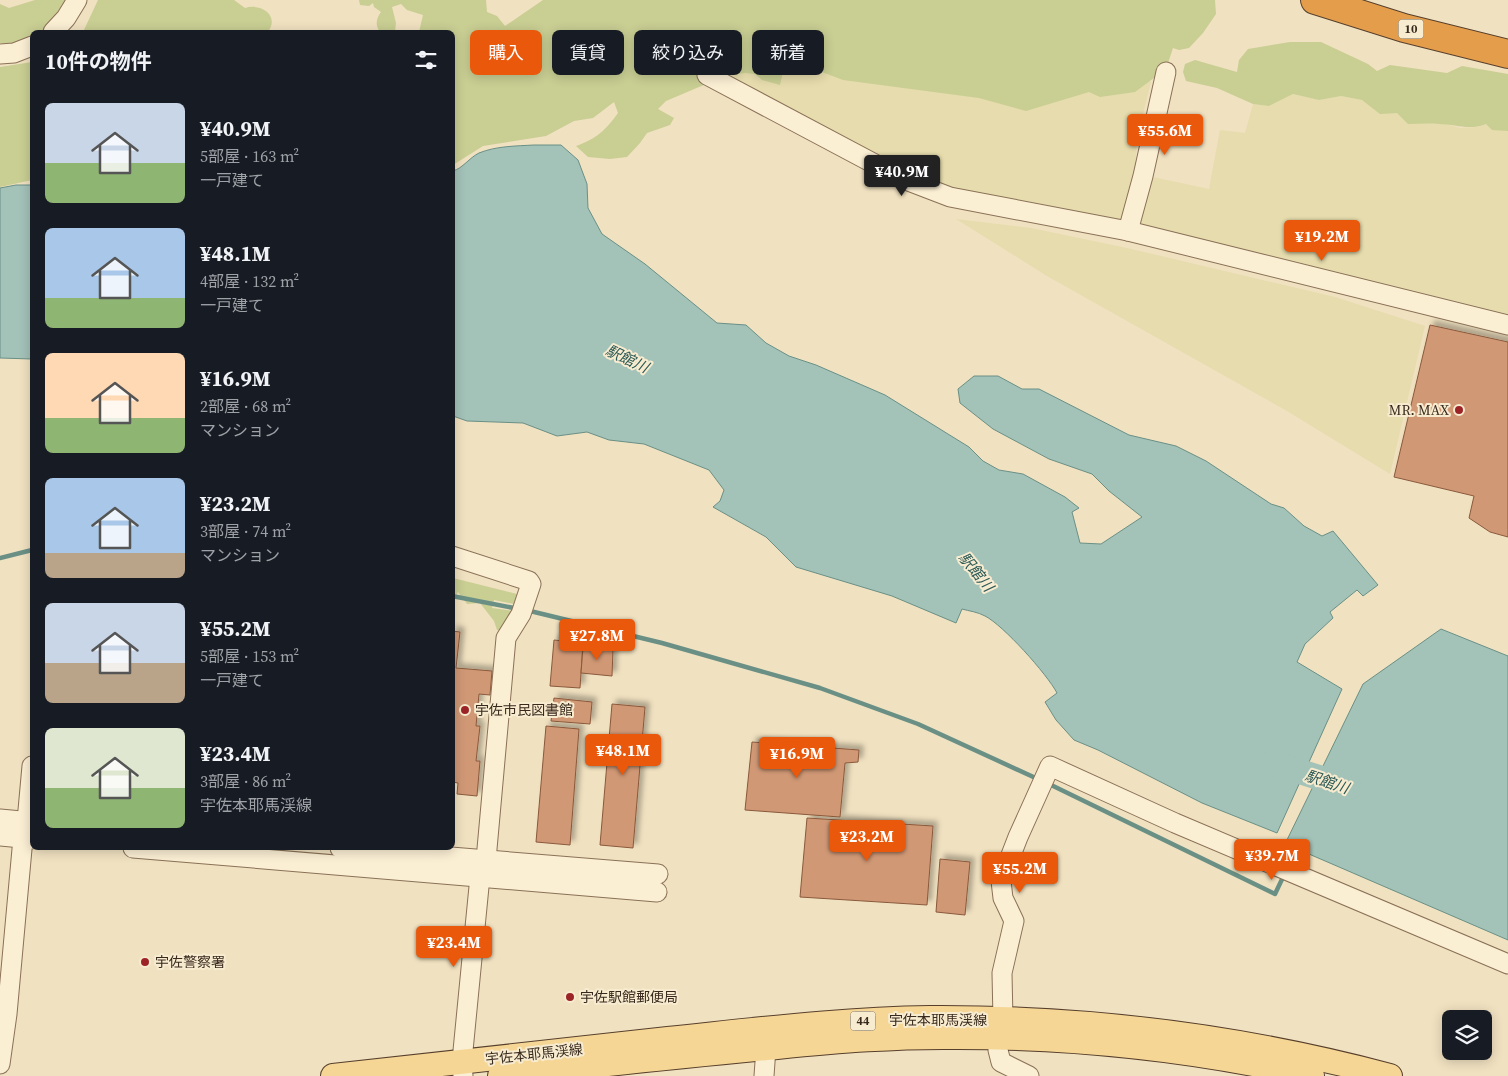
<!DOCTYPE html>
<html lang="ja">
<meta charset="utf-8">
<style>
:root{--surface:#171b24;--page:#20242c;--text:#f1f3f6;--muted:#9ea1a6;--accent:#ea580c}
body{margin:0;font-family:"Source Serif 4","Noto Sans JP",serif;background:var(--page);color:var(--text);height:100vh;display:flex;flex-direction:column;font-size:19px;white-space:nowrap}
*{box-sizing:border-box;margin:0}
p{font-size:16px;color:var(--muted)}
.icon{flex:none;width:28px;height:28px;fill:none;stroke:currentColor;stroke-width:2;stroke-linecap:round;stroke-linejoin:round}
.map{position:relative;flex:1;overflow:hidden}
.sheet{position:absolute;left:30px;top:30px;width:425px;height:820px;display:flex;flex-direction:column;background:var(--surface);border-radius:8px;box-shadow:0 2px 12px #0003}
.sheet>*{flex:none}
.guide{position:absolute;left:470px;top:30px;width:475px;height:45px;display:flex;gap:10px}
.fabs{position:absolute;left:1442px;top:1010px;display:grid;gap:10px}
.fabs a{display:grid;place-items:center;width:50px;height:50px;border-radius:8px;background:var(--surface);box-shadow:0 2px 12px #0003;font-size:25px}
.price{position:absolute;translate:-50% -42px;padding:0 11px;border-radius:5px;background:var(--accent);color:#fff;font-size:16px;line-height:32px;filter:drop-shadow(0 1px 2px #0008)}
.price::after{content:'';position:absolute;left:50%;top:30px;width:15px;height:11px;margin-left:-8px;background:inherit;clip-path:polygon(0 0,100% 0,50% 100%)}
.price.active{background:#222;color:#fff}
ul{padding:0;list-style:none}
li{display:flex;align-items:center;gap:15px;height:125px;padding:0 15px}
li span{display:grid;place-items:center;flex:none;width:140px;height:100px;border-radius:8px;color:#555}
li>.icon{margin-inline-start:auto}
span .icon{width:60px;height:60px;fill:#fffc;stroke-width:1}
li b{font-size:21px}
h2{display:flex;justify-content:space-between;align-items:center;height:60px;padding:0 15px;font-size:21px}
.pill{padding:0 18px;border-radius:8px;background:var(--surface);box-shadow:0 2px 12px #0003;font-size:18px;line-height:45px}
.pill.active{background:var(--accent);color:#fff}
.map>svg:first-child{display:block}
.farmland{fill:#e6dcad}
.green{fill:#c9ce93}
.water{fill:#a3c2b8;stroke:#6a9086}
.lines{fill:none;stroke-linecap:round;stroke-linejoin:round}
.stream{stroke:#6a9086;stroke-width:4.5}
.river{stroke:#a3c2b8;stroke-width:25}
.building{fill:#d09874;stroke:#8a593c;filter:url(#shadow)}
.minor-casing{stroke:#8a7157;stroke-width:21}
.major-casing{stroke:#573f2c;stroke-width:26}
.highway-casing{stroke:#573f2c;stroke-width:30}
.minor{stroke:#faeed3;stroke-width:19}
.major{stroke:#f5d695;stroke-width:24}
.highway{stroke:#e49e4b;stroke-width:28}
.poi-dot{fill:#9c2427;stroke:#f7ebd0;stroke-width:2}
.labels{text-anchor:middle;stroke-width:4;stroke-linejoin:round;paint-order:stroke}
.shield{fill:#f7ebd0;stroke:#716352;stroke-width:1}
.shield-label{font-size:12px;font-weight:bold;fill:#38291c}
.poi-label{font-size:14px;fill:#38291c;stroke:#f7ebd0;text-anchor:start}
.street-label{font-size:14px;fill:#38291c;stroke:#f7ebd0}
.water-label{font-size:15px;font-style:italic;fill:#2b5955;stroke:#f7ebd0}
</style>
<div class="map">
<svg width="1508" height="1076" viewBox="0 0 1508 1076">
<defs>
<filter id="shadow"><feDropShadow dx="4.5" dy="-4.5" stdDeviation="2.5" flood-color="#0004"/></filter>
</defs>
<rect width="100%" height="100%" fill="#f0e1c0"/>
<g class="farmland">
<path d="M746 62 847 72 1148 78 1151 82 1137 138 1135 174 1126 218 1119 222 930 185 724 74Z"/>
<path d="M1293 94 1319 100 1341 96 1362 100 1460 128 1478 127 1486 124 1508 129V317L1138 227 1148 176 1209 189 1220 130 1245 133 1253 104 1269 106Z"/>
<path d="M956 219 1031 228 1127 248 1335 297 1425 326 1390 474 1287 411 1047 276Z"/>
</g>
<g class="green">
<path d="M35 0H67L61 7 50 32H32V40L13 45 0 43V4L9 8Z"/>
<path d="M98 0H234L245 8C261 3 280 15 268 32H83Z"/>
<path d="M359 0H486L487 12 497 16 505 26 543 0H1215L1216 14 1203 33 1189 48 1179 50 1173 48 1166 69 1135 92 1100 97 1089 92 1026 111 979 98 843 80 814 69 783 72 780 85 762 80 755 74 745 73 725 76 666 101 658 109 674 118 670 125 647 133 640 143 627 157 610 159 588 157 576 146C596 139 606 130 618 113L614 102 593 118 574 121 546 136 483 146 453 165 452 32H419L423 15 407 10 401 4 392 7 396 23 395 32H380C375 25 376 19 381 12L374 7 373 3 369 6 360 5Z"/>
<path d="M1290 42H1321L1368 64 1377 71 1390 65 1447 73 1462 66 1508 74V131L1492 130 1486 124C1469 131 1456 124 1439 124 1429 123 1418 124 1408 124L1397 113 1380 114 1362 100 1341 96 1319 100 1293 94 1269 106 1253 104 1217 88 1186 81 1183 72 1185 64 1195 60 1237 72 1239 60 1248 49Z"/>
<path d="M32 62V180L0 187V67Z"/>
<path d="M453 578 517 594 514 604 494 600 492 608 513 611 503 631 497 630 494 621 480 603 467 604 458 592 453 600Z"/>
</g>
<g class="water">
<path d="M534 145H561L578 160 587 184 588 208 602 234 645 264 717 323 746 325 766 343 789 356 816 365 885 395 969 447 983 461 999 470 1023 474 1065 497 1079 508 1072 512 1080 543 1101 544 1142 517 1109 491 1092 474 1049 459 993 429 960 403 958 389 974 376H998L1022 389H1039L1129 435 1176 446 1206 461 1271 504 1284 508 1304 526 1322 536 1333 531 1378 585 1363 596 1357 590 1330 612 1333 618 1305 644 1297 662 1342 689 1277 833 1202 803 1098 750 1074 740 1056 720 1045 702 1057 693C1047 674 1003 625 985 616 978 612 969 611 962 609L956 623 892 596 796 567 766 537 713 507 720 501 724 490 709 470 644 444 609 440 587 432 557 436 523 423 467 421 453 416V171C463 168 469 158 479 153 496 146 516 146 534 145Z"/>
<path d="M16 185H32V359L0 358V188Z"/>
<path d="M1441 629 1508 656V940L1302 851 1295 859 1289 856 1291 847 1285 844 1363 684Z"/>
</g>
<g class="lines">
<g class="stream">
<path d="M0 558 32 550"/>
<path d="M452 596 519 609"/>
<path d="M526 610 662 643 820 688 918 724 1040 780"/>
<path d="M1047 783 1275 894 1284 875"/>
</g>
<path class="river" d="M1273 763 1349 787"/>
</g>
<g class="building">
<path d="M1430 325 1508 342V537L1490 532 1469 518 1474 496 1394 477Z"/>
<path d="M452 631 460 632 456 668 492 671 490 695 479 694 476 726H480L476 761H480L477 796 457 794 458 783 452 782Z"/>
<path d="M554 640 583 643 580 688 550 686Z"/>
<path d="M583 647 613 649 612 676 581 673Z"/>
<path d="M554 698 592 702 590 724 551 721Z"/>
<path d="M612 704 645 707 633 848 600 845Z"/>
<path d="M546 726 579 729 570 845 536 842Z"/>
<path d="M752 742 859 750 858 762 845 763 840 817 745 810Z"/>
<path d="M807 818 933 826 927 905 800 897Z"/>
<path d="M940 859 970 862 965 915 936 912Z"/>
</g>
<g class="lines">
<defs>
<g id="minor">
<path d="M53 32 66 18 77 0"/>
<path d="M0 54 14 53 32 46"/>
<path d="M707 75 903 179 950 197 1128 231 1508 325"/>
<path d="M1128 231 1143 176 1166 72"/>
<path d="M452 556 529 581 531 584 521 614 506 638 486 860"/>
<path d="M0 819 32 822"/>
<path d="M0 836 32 839"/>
<path d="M133 848 657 892"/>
<path d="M340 848 658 874"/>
<path d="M1003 1020 1002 973 1014 921 1003 898 1001 881 1018 837 1050 766 1175 823 1508 964"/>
<path d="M998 1038V1050L1001 1062 1029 1076"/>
<path d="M0 1064 7 1014 23 838 27 821 32 766"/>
<path d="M463 1076 462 1061 481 866"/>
<path d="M764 1076 766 1048"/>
</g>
<g id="major">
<path d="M333 1076C445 1063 557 1051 668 1039 755 1030 842 1019 930 1018 1085 1017 1240 1036 1390 1076"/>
<path d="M500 1076C592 1065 685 1056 777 1047 838 1041 897 1036 958 1037 1077 1037 1196 1050 1312 1076"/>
</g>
<path id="highway" d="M1315 0 1404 28 1508 54"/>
</defs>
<use href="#minor" class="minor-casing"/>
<use href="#major" class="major-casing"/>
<use href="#highway" class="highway-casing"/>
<use href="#minor" class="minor"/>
<use href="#major" class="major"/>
<use href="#highway" class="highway"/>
</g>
<g class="poi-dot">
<circle cx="1459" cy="410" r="5"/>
<circle cx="465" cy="710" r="5"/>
<circle cx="145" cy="962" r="5"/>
<circle cx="570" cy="997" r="5"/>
</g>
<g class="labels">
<g class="shield">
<rect x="1398.5" y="19.5" width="25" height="19" rx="4"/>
<rect x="850.5" y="1011.5" width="25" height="19" rx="4"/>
</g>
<g class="shield-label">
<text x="1411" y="33">10</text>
<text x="863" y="1025">44</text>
</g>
<g class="poi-label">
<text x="1449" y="415" text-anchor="end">MR. MAX</text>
<text x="475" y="715">宇佐市民図書館</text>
<text x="155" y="967">宇佐警察署</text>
<text x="580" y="1002">宇佐駅館郵便局</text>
</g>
<g class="street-label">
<text x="938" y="1025">宇佐本耶馬渓線</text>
<text transform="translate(534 1054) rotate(-6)" y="5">宇佐本耶馬渓線</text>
</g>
<g class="water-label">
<text transform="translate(627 359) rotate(25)" y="5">駅館川</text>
<text transform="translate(976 572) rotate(51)" y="5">駅館川</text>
<text transform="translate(1327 782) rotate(18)" y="5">駅館川</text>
</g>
</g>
</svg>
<div class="fabs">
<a><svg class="icon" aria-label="layers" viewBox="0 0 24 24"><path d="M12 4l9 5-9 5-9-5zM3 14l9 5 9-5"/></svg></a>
</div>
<b class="price" style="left:1165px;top:156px">¥55.6M</b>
<b class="price active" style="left:902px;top:197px">¥40.9M</b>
<b class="price" style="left:1322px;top:262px">¥19.2M</b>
<b class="price" style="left:597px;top:661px">¥27.8M</b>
<b class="price" style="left:623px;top:776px">¥48.1M</b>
<b class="price" style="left:797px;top:779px">¥16.9M</b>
<b class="price" style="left:867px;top:862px">¥23.2M</b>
<b class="price" style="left:1272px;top:881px">¥39.7M</b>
<b class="price" style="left:1020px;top:894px">¥55.2M</b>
<b class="price" style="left:454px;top:968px">¥23.4M</b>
<div class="guide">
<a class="pill active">購入</a>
<a class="pill">賃貸</a>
<a class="pill">絞り込み</a>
<a class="pill">新着</a>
</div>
<section class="sheet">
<h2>10件の物件<svg class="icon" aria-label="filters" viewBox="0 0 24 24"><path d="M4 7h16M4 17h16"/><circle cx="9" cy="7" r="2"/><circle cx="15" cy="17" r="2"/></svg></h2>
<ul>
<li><span style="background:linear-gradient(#c9d6e8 60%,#8fb573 0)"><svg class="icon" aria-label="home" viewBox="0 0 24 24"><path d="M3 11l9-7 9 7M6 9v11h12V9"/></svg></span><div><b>¥40.9M</b><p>5部屋 · 163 m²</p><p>一戸建て</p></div></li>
<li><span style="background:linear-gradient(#a9c7e8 70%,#8fb573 0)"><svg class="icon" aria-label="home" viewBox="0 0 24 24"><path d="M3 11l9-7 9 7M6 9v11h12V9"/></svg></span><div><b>¥48.1M</b><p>4部屋 · 132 m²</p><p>一戸建て</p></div></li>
<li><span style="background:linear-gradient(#ffd9b3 65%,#8fb573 0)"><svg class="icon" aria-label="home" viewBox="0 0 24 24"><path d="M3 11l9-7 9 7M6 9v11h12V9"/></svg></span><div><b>¥16.9M</b><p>2部屋 · 68 m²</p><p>マンション</p></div></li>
<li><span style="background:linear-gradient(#a9c7e8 75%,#b9a48a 0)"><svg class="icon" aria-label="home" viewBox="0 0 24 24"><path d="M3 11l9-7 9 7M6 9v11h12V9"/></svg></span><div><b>¥23.2M</b><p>3部屋 · 74 m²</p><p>マンション</p></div></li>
<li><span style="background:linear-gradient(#c9d6e8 60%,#b9a48a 0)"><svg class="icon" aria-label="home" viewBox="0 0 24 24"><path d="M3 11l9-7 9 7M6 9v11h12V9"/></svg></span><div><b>¥55.2M</b><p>5部屋 · 153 m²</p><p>一戸建て</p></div></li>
<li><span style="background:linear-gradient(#dfe7d0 60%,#8fb573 0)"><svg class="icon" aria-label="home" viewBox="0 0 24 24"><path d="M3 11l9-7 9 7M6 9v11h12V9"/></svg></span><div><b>¥23.4M</b><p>3部屋 · 86 m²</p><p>宇佐本耶馬渓線</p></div></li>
</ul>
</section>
</div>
